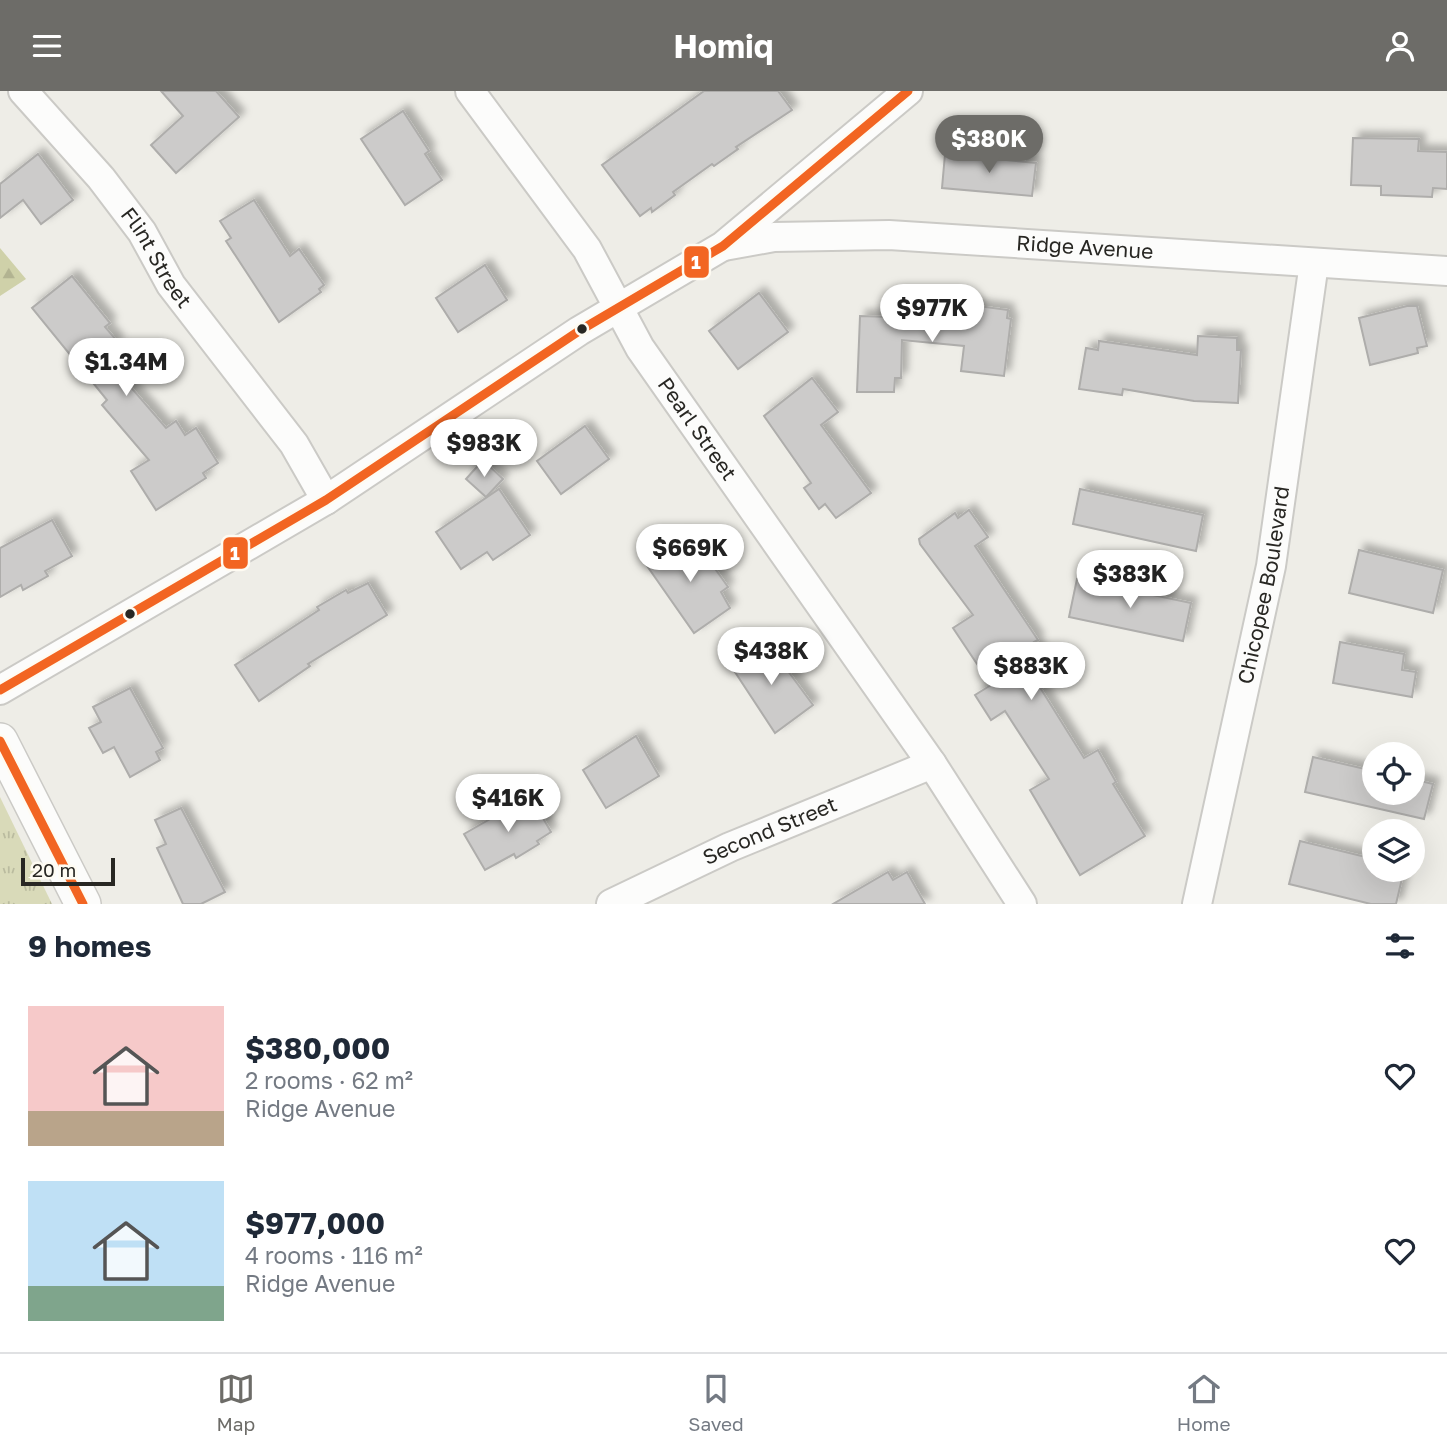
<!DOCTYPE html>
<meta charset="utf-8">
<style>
:root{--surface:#fff;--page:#f6f6f7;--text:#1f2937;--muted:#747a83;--line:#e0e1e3;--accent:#6d6c68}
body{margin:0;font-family:"Golos Text",sans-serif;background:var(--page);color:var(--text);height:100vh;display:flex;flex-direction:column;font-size:26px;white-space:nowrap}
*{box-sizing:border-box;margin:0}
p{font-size:23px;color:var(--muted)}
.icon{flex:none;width:38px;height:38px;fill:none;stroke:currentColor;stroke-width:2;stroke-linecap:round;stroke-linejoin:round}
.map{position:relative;height:813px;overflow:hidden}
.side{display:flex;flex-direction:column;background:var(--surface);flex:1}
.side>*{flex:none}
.fabs{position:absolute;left:1362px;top:651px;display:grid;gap:14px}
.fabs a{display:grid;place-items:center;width:63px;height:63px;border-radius:50%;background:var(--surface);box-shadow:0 7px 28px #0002;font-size:35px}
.scale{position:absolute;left:21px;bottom:18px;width:94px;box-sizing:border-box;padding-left:7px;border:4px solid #282723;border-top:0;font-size:19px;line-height:24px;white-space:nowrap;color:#282723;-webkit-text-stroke:5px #fefbf2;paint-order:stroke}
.price{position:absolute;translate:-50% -60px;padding:0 16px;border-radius:24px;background:#fff;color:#222;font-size:23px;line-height:46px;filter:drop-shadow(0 2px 4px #0008)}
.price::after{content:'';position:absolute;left:50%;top:42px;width:21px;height:16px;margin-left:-10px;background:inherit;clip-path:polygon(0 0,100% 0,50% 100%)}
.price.on{background:var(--accent);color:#fff}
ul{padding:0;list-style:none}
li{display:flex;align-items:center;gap:21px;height:175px;padding:0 28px}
li span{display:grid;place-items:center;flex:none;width:196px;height:140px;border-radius:0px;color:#555}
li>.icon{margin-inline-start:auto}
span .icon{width:84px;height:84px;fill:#fffc;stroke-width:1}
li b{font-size:30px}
h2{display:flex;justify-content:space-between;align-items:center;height:84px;padding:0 28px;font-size:30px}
header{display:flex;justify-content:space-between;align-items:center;height:91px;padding:0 28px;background:var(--accent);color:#fff;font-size:32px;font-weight:700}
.dock{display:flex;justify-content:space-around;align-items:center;height:98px;border-top:2px solid var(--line);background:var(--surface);font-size:19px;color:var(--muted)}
.dock a{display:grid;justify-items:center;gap:4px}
.dock .on{color:var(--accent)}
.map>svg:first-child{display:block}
.forest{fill:url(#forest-firs)}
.park{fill:url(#park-tufts)}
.building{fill:#cccbca;stroke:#aeadab;stroke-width:2;filter:url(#shadow)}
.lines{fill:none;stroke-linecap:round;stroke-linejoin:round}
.minor-casing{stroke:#cbcac6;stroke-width:32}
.tertiary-casing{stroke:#cbcac6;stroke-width:38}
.minor{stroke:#fcfcfb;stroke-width:28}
.tertiary{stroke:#fcfcfb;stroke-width:35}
.bus-1-casing{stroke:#fefbf2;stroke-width:14}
.bus-1{stroke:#f26522;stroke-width:9}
.bus-dot{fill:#282723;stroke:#fefbf2;stroke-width:2.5}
.labels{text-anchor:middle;stroke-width:7;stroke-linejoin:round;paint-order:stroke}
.street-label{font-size:21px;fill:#282723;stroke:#fefbf2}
.line-badge{stroke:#fefbf2;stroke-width:2.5}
.badge-label{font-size:19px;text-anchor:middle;font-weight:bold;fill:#fff}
</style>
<header><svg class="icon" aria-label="menu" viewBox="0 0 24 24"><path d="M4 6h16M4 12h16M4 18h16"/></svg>Homiq<svg class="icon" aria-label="person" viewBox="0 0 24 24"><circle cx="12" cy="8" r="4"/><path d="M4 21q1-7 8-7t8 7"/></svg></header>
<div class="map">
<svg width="1447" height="813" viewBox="0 0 1447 813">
<defs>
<pattern id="forest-firs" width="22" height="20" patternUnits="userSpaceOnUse" patternTransform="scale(1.75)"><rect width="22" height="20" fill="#cfd1a9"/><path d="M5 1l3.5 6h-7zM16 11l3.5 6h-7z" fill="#b2b391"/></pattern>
<pattern id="park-tufts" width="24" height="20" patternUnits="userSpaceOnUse" patternTransform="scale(1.75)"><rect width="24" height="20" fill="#d9dab9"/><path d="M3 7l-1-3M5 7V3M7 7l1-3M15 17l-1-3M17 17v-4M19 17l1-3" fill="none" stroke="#babb9f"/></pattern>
<filter id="shadow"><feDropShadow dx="6" dy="-6" stdDeviation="3.5" flood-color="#0004"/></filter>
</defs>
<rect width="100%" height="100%" fill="#eeede7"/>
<path class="forest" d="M0 157 26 188 0 205Z"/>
<path class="park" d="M0 706 52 813H0Z"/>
<g class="building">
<path d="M161 0H216L239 26 176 82 151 54 183 25Z"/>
<path d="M704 0H778L792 19 736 56 738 58 714 75 712 73 673 101 675 104 652 121 651 117 640 125 602 74Z"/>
<path d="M403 20 429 60 425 63 442 89 405 114 361 48Z"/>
<path d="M1353 47 1419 48 1418 60 1447 61V98L1433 97 1432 106 1381 104V95L1351 94Z"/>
<path d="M38 63 73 109 41 133 23 109 0 127V93Z"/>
<path d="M945 63 1036 72 1032 105 942 97Z"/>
<path d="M254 109 290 165 299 158 324 194 319 198 321 201 279 231 226 150 231 147 220 130Z"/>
<path d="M485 174 507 209 458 241 436 207Z"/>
<path d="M72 185 110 232 105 236 118 251 102 263 166 337 176 330 185 344 196 337 218 372 203 382 206 387 156 419 131 380 149 369 102 314 107 309 32 217Z"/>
<path d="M759 202 788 241 738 278 709 240Z"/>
<path d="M971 214 1008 219 1007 227 1011 228 1004 285 961 280 964 255 902 249 901 287H895L894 301H857L860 225 947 228 948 218 970 221Z"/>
<path d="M1407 215H1417L1427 255 1417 257 1418 262 1370 274 1359 227Z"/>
<path d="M1198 245 1237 247V259H1241L1238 312 1194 310 1123 298 1122 304 1079 298 1086 257 1098 259 1099 250 1197 264Z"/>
<path d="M812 287 838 321 821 334 871 402 836 427 825 413 819 418 804 397 811 392 764 325Z"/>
<path d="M585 335 609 368 561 403 537 370Z"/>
<path d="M483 369 503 388 486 406 466 388Z"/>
<path d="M499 398 530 444 493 469 487 461 461 478 436 441Z"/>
<path d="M1080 398 1203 424 1196 460 1073 433Z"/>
<path d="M969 419 988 446 975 455 1038 549 1034 551 1057 588 1041 598 1084 667 1098 659 1116 691 1113 693 1145 745 1080 784 1030 699 1049 688 1005 620 991 629 975 604 991 594 953 537 973 524 920 453 919 448 955 422 958 427Z"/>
<path d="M52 429 72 465 45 480 48 485 23 499 21 494 0 506V457Z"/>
<path d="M682 446 694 463 701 458 728 496 721 501 730 517 694 542 645 472Z"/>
<path d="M1359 459 1443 479 1433 522 1349 502Z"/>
<path d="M1077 488 1191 512 1183 550 1069 526Z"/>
<path d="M368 492 387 524 308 573 310 575 259 610 235 574 319 519 317 516 346 499 348 502Z"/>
<path d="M765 549 813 614 775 642 731 575Z"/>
<path d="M1340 551 1404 563 1402 579 1416 581 1412 606 1333 592Z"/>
<path d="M130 597 163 657 156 661 160 669 130 686 114 656 103 662 89 637 101 631 93 616Z"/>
<path d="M636 645 659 685 606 717 583 679Z"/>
<path d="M1313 666 1374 680V702H1412V688L1433 693 1424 728 1305 701Z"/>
<path d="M530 705 551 741 537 750 539 753 516 767 514 763 485 779 464 743Z"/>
<path d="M181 717 225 801 201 813H183L157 757 166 753 155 729Z"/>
<path d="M1300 750 1374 768V779H1404L1396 813H1371L1289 793Z"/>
<path d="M888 781 893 789 907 781 925 813H833Z"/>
</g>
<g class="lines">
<defs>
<g id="minor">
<path id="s1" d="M23 0 101 87 142 141 171 194 294 353 326 409"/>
<path id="s2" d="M470 0 587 158 640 257 932 673 1022 813"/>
<path id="s3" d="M724 155 774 146 889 144 1447 180"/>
<path d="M0 599 326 409 579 240 723 155 908 0"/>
<path id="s4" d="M611 813 730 756 932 673"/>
<path id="s5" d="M1197 813 1271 475 1314 172"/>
</g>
<path id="tertiary" d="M0 650 83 813"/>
</defs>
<use href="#minor" class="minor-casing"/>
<use href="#tertiary" class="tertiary-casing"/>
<use href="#minor" class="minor"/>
<use href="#tertiary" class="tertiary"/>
<defs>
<g id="bus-1">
<path d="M0 599 326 409 579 240 723 155 908 0"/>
<path d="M0 650 83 813"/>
</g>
</defs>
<use href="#bus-1" class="bus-1-casing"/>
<use href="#bus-1" class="bus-1"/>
</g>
<g class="bus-dot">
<circle cx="582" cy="238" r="6"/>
<circle cx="130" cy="523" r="6"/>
</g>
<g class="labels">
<g class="street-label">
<text dy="7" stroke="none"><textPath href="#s3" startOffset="362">Ridge Avenue</textPath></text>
<text dy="7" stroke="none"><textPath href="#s1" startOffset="214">Flint Street</textPath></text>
<text dy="7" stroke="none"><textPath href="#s2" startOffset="408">Pearl Street</textPath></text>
<text dy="7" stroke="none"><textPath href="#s5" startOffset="326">Chicopee Boulevard</textPath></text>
<text dy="7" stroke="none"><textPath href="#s4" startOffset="175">Second Street</textPath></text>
</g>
</g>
<g class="line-badge">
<rect x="683" y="154" width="27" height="34" rx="7" fill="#f26522"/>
<rect x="222" y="445" width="27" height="34" rx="7" fill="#f26522"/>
</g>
<g class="badge-label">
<text x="696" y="178">1</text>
<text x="235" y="469">1</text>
</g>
</svg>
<div class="fabs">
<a><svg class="icon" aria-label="locate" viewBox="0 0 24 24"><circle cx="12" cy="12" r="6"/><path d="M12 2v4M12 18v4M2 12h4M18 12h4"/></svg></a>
<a><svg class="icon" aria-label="layers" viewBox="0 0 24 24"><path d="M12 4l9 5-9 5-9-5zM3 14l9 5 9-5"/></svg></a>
</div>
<div class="scale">20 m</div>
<b class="price on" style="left:989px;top:84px">$380K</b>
<b class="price" style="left:932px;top:253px">$977K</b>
<b class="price" style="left:126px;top:307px">$1.34M</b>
<b class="price" style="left:484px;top:388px">$983K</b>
<b class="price" style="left:690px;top:493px">$669K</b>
<b class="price" style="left:1130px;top:519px">$383K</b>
<b class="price" style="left:771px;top:596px">$438K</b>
<b class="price" style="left:1031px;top:611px">$883K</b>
<b class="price" style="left:508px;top:743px">$416K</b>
</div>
<section class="side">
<h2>9 homes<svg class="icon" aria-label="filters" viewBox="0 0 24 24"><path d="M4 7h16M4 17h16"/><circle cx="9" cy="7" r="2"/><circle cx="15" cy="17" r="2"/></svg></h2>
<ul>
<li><span style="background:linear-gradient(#f6c9c9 75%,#b9a48a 0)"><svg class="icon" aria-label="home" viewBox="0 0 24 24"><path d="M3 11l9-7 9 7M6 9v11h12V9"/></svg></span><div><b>$380,000</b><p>2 rooms · 62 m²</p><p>Ridge Avenue</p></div><svg class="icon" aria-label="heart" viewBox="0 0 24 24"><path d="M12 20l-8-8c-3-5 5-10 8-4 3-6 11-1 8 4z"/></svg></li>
<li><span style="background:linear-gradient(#bfe0f5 75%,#7fa58c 0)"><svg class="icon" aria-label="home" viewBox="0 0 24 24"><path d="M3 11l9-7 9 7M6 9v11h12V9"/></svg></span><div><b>$977,000</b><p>4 rooms · 116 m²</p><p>Ridge Avenue</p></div><svg class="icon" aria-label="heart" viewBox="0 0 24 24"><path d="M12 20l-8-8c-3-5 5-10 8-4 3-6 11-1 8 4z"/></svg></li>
</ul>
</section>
<nav class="dock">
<a class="on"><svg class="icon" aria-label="map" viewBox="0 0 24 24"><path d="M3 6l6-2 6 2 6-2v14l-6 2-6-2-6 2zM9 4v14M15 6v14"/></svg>Map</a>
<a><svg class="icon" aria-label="saved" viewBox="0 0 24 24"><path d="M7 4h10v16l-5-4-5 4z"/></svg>Saved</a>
<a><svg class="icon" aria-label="home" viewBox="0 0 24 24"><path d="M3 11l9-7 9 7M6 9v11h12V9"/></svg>Home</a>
</nav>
